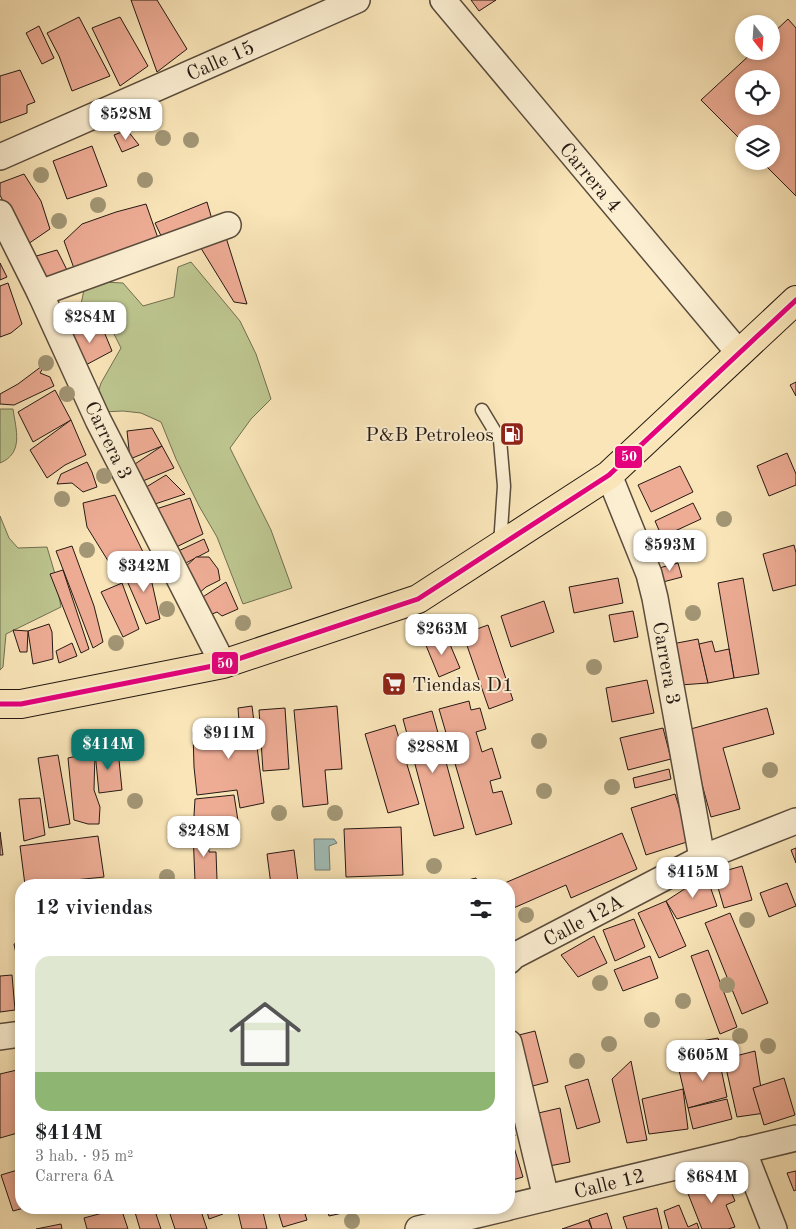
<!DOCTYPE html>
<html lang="es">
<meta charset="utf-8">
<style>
:root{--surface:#fff;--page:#f2f2f2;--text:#202124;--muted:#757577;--accent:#0f766e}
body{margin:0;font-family:"Old Standard TT",serif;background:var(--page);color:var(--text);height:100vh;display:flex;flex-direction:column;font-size:19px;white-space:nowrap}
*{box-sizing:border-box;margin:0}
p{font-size:16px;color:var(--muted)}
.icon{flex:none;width:28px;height:28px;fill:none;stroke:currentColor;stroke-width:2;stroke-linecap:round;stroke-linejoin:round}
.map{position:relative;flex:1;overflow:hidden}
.sheet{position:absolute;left:15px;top:879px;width:500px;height:335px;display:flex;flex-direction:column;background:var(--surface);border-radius:20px;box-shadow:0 2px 8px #0003}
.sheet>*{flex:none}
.needle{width:32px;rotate:163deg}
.controls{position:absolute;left:735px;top:15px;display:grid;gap:10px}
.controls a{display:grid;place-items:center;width:45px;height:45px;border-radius:50%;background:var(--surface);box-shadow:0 2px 8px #0003;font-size:25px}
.price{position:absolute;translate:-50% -42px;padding:0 11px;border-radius:10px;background:#fff;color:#222;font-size:16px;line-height:32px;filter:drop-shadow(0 1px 2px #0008)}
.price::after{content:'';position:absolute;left:50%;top:30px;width:15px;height:11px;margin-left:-8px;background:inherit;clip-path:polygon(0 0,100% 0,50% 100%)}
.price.active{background:var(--accent);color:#fff}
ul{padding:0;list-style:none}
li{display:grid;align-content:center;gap:10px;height:265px;padding:0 20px}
li span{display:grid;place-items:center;height:155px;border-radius:15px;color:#555}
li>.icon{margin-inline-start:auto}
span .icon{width:90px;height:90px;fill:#fffc;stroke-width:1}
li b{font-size:21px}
h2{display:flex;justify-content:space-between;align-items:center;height:60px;padding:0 20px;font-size:21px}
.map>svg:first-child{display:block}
.green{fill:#bdc58f;stroke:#716f51}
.water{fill:#a0bdb7;stroke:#6f7b75}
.building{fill:#eeac95;stroke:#251913;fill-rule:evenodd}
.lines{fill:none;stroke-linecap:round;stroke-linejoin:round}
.service-casing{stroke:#5a4c3c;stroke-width:15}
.minor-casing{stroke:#5a4c3c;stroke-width:28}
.trunk-casing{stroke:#251913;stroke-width:30}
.service{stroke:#fbeed1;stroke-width:12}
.minor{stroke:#fbeed1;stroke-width:25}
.trunk{stroke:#f9e5b8;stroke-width:28}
.bus-1-casing{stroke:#fbeed1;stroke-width:9}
.bus-1{stroke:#e5007d;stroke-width:5}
.tree{fill:#a29675}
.labels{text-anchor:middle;stroke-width:4;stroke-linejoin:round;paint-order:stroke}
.street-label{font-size:20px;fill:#251913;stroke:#fbeed1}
.poi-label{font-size:20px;fill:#251913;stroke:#fbeed1;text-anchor:end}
.line-badge{stroke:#fbeed1;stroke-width:2}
.badge-label{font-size:14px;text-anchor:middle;font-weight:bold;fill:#fff}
</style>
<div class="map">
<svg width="796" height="1229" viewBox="0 0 796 1229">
<rect width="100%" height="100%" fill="#f9e5b8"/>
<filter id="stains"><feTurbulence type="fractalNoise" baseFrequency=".004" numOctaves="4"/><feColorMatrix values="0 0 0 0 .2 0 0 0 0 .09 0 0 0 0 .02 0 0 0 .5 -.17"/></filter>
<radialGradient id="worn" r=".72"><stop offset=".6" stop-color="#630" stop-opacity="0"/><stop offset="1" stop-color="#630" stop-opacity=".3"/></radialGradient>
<g class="green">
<path d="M191 262 240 321 256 354 271 399 251 419 230 448 271 530 292 588 243 604 217 537 199 506 176 459 161 422 141 413 123 411 103 412 97 396 101 383 121 348 111 328 100 312 78 318 84 290 102 282 123 283 143 306 174 297 178 267Z"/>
<path d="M0 409H13C16 430 24 453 0 463Z"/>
<path d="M0 516 9 538 18 548 47 547 55 574 61 607 6 634 3 667 0 670Z"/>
</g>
<path class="water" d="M314 839H334L337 843 329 846 330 870H315Z"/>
<g class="building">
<path d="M131 0H157L187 49 157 72Z"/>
<path d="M471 0H496L479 11Z"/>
<path d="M79 17 110 76 72 91 59 56 47 33Z"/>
<path d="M120 17 148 66 120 86 92 28Z"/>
<path d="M788 19 796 28V196L761 161H771V134H744V143L701 100 754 51H771V35ZM744 79H771V106H744Z"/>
<path d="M39 26 54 58 42 64 26 33Z"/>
<path d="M20 70 35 102 27 105V113L0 123V76Z"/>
<path d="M127 130 139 145 122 152 114 135Z"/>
<path d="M92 146 107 186 67 199 53 161Z"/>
<path d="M24 174 41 201 50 229 25 246 0 195V183Z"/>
<path d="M207 202 213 223 164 242 155 223Z"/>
<path d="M146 204 159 241 75 271 64 241 82 224 116 212Z"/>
<path d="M223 228 247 304 234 302 199 245Z"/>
<path d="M57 250 69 274 43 284 33 257Z"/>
<path d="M0 263 7 277 0 280Z"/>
<path d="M8 283 22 324 11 333 0 337V286Z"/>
<path d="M100 322 112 351 82 367 66 334Z"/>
<path d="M46 363 40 373 50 377 54 386 14 405 0 404V394L18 384Z"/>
<path d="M796 382V396L790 385Z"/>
<path d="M55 390 71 420 33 442 18 412Z"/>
<path d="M71 420 86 455 65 465 47 478 30 450Z"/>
<path d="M152 428 162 446 130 459 127 431Z"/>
<path d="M162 446 174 468 143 481 135 464Z"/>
<path d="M787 453 796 474V485L769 496 757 466Z"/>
<path d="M87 462 92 472 97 487 83 492 72 483 57 484 61 474Z"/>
<path d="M680 466 693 492 651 512 638 485Z"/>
<path d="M166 475 185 494 152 505 143 489Z"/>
<path d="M115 495 144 554 135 562 110 564 87 527 83 503Z"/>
<path d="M190 498 203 534 170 550 153 510Z"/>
<path d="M693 503 701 519 662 537 655 521Z"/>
<path d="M204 539 209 551 182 565 174 553Z"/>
<path d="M794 545 796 553V585L773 591 763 554Z"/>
<path d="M72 546 94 606 103 642 93 648 56 551Z"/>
<path d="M196 557H209L218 569 220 580 206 587 197 595 184 568Z"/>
<path d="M678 563 682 577 663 582 659 568Z"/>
<path d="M148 565 160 619 146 624 124 574Z"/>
<path d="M63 570 89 649 81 653 50 574Z"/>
<path d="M618 578 623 603 574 613 569 587Z"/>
<path d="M743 578 759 674 734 678 718 583Z"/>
<path d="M226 582 238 609 222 616 217 612 205 617 198 600Z"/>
<path d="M122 583 139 629 123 637 101 592Z"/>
<path d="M544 601 554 632 511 647 501 616Z"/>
<path d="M633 611 638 637 614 642 609 615Z"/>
<path d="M49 624 52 632 53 659 33 664 28 631Z"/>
<path d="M488 625 513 700 489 709 463 634Z"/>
<path d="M13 630 28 631 27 652H20Z"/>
<path d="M446 635 460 668 439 677 425 643Z"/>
<path d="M698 639 708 683 680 685 672 644Z"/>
<path d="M712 641 715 652 729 649 734 678 708 683 699 644Z"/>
<path d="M72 643 77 656 59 663 56 651Z"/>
<path d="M647 680 654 713 612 722 606 688Z"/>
<path d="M469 701 471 710 480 708 486 729 476 732 482 752 492 748 501 778 490 781 493 793 502 791 512 824 476 835 439 709Z"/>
<path d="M252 706 264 803 240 808 237 790 197 795 194 767 193 732 239 721 238 708Z"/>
<path d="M337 706 342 769 325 770 328 804 303 807 294 710Z"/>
<path d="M285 708 289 769 263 771 259 710Z"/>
<path d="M767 708 774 734 723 748 740 809 711 817 687 730Z"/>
<path d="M432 711 464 828 434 836 403 719Z"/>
<path d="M395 725 419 804 388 813 365 734Z"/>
<path d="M663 728 671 759 628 770 620 738Z"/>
<path d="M118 750 122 790 99 793 95 752Z"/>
<path d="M95 752 94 790 100 807 99 824H88L74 820 68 758Z"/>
<path d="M58 755 70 824 49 828 38 758Z"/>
<path d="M669 769 671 779 635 788 633 778Z"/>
<path d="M675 794 690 841 646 855 631 808Z"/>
<path d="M234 795 239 827 221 831 193 832 195 799Z"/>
<path d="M40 798 45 835 24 841 19 799Z"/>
<path d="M401 827 403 875 346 877 344 829Z"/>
<path d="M208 831 209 852H216L217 880 195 881 193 832Z"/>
<path d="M0 832 3 855H0Z"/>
<path d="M622 833 637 869 571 898 566 885 509 910V885H500Z"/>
<path d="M98 836 104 877 25 885 20 846Z"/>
<path d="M796 848V863L791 850Z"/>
<path d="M294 850 298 882 271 885 267 854Z"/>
<path d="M742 866 752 900 724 908 714 874Z"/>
<path d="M706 875 717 906 677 919 666 901Z"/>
<path d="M476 878 478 885H448Z"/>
<path d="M787 883 796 906 769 917 760 893Z"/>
<path d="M666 901 686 946 659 958 638 913Z"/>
<path d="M730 913 768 1003 742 1014 705 923Z"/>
<path d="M634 919 645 947 615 961 603 930Z"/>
<path d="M594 936 607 963 578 977 561 955Z"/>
<path d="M21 942V972L20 973 14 944Z"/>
<path d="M708 950 737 1027 720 1034 691 956Z"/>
<path d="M650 956 658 978 623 991 614 970Z"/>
<path d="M12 975 15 1010 0 1012V976Z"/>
<path d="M535 1031 548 1082 525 1088 511 1037Z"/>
<path d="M718 1038 724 1059 678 1066 674 1046Z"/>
<path d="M755 1051 765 1113 737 1117 724 1059Z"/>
<path d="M719 1059 727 1097 688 1108 678 1066Z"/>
<path d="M631 1061 647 1140 627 1143 612 1079Z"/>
<path d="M17 1070 21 1088V1132L0 1138V1074Z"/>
<path d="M784 1078 795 1115 764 1125 753 1088Z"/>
<path d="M588 1079 600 1122 577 1129 565 1086Z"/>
<path d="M683 1089 688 1129 649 1134 642 1099Z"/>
<path d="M727 1099 732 1119 693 1129 688 1108Z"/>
<path d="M560 1108 570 1162 544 1167 534 1114Z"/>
<path d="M509 1114 515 1136 509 1137Z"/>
<path d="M513 1144 523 1177 509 1181V1145Z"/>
<path d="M21 1169V1208H24L13 1211 1 1175Z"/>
<path d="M796 1171V1190L794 1191 787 1173Z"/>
<path d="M718 1178 720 1188 728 1184 735 1201 726 1205 735 1227 728 1229H702L685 1186Z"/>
<path d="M679 1205 688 1227 697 1223 699 1229H669L664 1211Z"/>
<path d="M121 1208 128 1229H87L84 1218Z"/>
<path d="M138 1208H154L161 1229H140L134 1209Z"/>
<path d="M168 1208H200L207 1229H175Z"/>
<path d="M206 1208H221L223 1214 209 1219Z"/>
<path d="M237 1208H262L267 1229H242Z"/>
<path d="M277 1208H303L307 1220 283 1227Z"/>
<path d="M327 1208H346L347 1212 329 1216Z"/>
<path d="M657 1208 662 1229H627L623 1217Z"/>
<path d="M607 1213 612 1229H592L589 1219Z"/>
<path d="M588 1220 592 1229H562Z"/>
<path d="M61 1224 62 1229H36Z"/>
</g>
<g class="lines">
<defs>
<path id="service" d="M482 410 500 440 504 486 500 545"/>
<g id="minor">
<path d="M443 0 739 353"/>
<path d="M0 157 357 0"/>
<path d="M0 213 40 293 98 420 223 664"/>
<path d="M40 293 228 225"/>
<path d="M609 475 649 574 655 598 702 858"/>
<path d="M509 961 514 956 702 858 796 821"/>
<path d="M0 1037 21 1034"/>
<path d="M509 1043 546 1198"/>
<path d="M743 1150 774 1229"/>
<path d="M509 1207 796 1138"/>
<path d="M418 1229 506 1208"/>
</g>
<path id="trunk" d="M0 704H21L223 664 418 599 609 475 796 300"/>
</defs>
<use href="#service" class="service-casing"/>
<use href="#minor" class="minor-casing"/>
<use href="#trunk" class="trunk-casing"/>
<use href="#service" class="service"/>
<use href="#minor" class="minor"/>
<use href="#trunk" class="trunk"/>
<defs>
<path id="bus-1" d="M0 704H21L223 664 418 599 609 475 796 300"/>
</defs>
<use href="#bus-1" class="bus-1-casing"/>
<use href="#bus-1" class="bus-1"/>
</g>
<g class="tree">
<circle cx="163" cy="138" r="8"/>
<circle cx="191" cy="140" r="8"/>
<circle cx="41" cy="175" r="8"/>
<circle cx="145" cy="180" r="8"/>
<circle cx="98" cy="205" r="8"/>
<circle cx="59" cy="221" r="8"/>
<circle cx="46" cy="363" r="8"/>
<circle cx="67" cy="394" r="8"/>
<circle cx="104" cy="476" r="8"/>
<circle cx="62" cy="499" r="8"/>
<circle cx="724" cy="519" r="8"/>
<circle cx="87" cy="550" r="8"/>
<circle cx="167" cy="609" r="8"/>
<circle cx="693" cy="613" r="8"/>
<circle cx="243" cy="623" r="8"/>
<circle cx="116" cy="643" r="8"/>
<circle cx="594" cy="667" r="8"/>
<circle cx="539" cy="741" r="8"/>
<circle cx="770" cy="770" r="8"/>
<circle cx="612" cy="787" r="8"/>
<circle cx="544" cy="791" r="8"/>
<circle cx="135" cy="801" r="8"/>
<circle cx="279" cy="813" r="8"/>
<circle cx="335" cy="813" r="8"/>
<circle cx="434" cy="866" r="8"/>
<circle cx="167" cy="877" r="8"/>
<circle cx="526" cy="915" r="8"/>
<circle cx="747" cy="920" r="8"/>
<circle cx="600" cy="983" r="8"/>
<circle cx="727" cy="985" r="8"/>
<circle cx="683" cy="1001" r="8"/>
<circle cx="652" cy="1020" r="8"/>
<circle cx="740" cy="1036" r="8"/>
<circle cx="609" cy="1044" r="8"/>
<circle cx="768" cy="1046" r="8"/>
<circle cx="577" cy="1061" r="8"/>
<circle cx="352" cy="1221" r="8"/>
</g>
<defs>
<symbol id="fuel-square" viewBox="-11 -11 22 22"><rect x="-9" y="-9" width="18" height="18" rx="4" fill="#8f2418" stroke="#fbeed1"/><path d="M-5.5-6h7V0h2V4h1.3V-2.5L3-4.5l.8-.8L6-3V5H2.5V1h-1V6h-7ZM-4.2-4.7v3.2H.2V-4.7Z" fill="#fff"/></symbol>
<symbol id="supermarket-square" viewBox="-11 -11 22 22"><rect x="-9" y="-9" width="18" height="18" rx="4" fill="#8f2418" stroke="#fbeed1"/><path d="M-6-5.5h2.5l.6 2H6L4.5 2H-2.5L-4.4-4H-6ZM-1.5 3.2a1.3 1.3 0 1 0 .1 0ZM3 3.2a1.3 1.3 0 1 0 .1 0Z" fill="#fff"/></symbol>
</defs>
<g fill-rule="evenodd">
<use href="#fuel-square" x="498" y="420" width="28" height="28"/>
<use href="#supermarket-square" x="380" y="670" width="28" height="28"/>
</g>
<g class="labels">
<g class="street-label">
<text transform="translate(220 60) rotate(-24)" y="7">Calle 15</text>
<text transform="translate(591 177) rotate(50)" y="7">Carrera 4</text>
<text transform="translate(109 440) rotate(64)" y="7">Carrera 3</text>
<text transform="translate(667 663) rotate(80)" y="7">Carrera 3</text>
<text transform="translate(583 920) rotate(-28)" y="7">Calle 12A</text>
<text transform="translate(609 1183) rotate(-14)" y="7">Calle 12</text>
</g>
<g class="poi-label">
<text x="494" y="441">P&amp;B Petroleos</text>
<text x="412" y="691" text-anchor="start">Tiendas D1</text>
</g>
</g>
<g class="line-badge">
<rect x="614" y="445" width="29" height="24" rx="5" fill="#e5007d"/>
<rect x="211" y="651" width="28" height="24" rx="5" fill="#e5007d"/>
</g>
<g class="badge-label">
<text x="629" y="461">50</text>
<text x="225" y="668">50</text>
</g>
<rect width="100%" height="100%" filter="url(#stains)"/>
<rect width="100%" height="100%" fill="url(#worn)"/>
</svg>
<div class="controls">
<a><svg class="needle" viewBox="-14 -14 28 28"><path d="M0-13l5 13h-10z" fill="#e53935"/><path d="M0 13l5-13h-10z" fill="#757577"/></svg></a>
<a><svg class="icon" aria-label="locate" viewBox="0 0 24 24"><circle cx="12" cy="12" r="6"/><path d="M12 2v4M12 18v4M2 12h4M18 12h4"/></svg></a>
<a><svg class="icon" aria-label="layers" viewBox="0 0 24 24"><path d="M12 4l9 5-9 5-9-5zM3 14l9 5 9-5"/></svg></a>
</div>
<b class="price" style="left:126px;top:141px">$528M</b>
<b class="price" style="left:90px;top:344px">$284M</b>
<b class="price" style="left:670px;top:572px">$593M</b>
<b class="price" style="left:144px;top:593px">$342M</b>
<b class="price" style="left:442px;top:656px">$263M</b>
<b class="price" style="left:229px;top:760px">$911M</b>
<b class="price active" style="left:108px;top:771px">$414M</b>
<b class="price" style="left:433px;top:774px">$288M</b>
<b class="price" style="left:204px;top:858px">$248M</b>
<b class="price" style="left:693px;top:899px">$415M</b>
<b class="price" style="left:703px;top:1082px">$605M</b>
<b class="price" style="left:712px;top:1204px">$684M</b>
<section class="sheet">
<h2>12 viviendas<svg class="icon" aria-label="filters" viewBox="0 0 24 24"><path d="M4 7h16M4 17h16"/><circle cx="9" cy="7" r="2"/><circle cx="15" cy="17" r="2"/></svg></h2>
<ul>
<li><span style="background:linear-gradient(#dfe7d0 75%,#8fb573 0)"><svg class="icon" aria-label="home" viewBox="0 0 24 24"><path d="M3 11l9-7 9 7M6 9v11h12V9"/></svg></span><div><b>$414M</b><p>3 hab. · 95 m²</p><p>Carrera 6A</p></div></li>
</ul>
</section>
</div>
